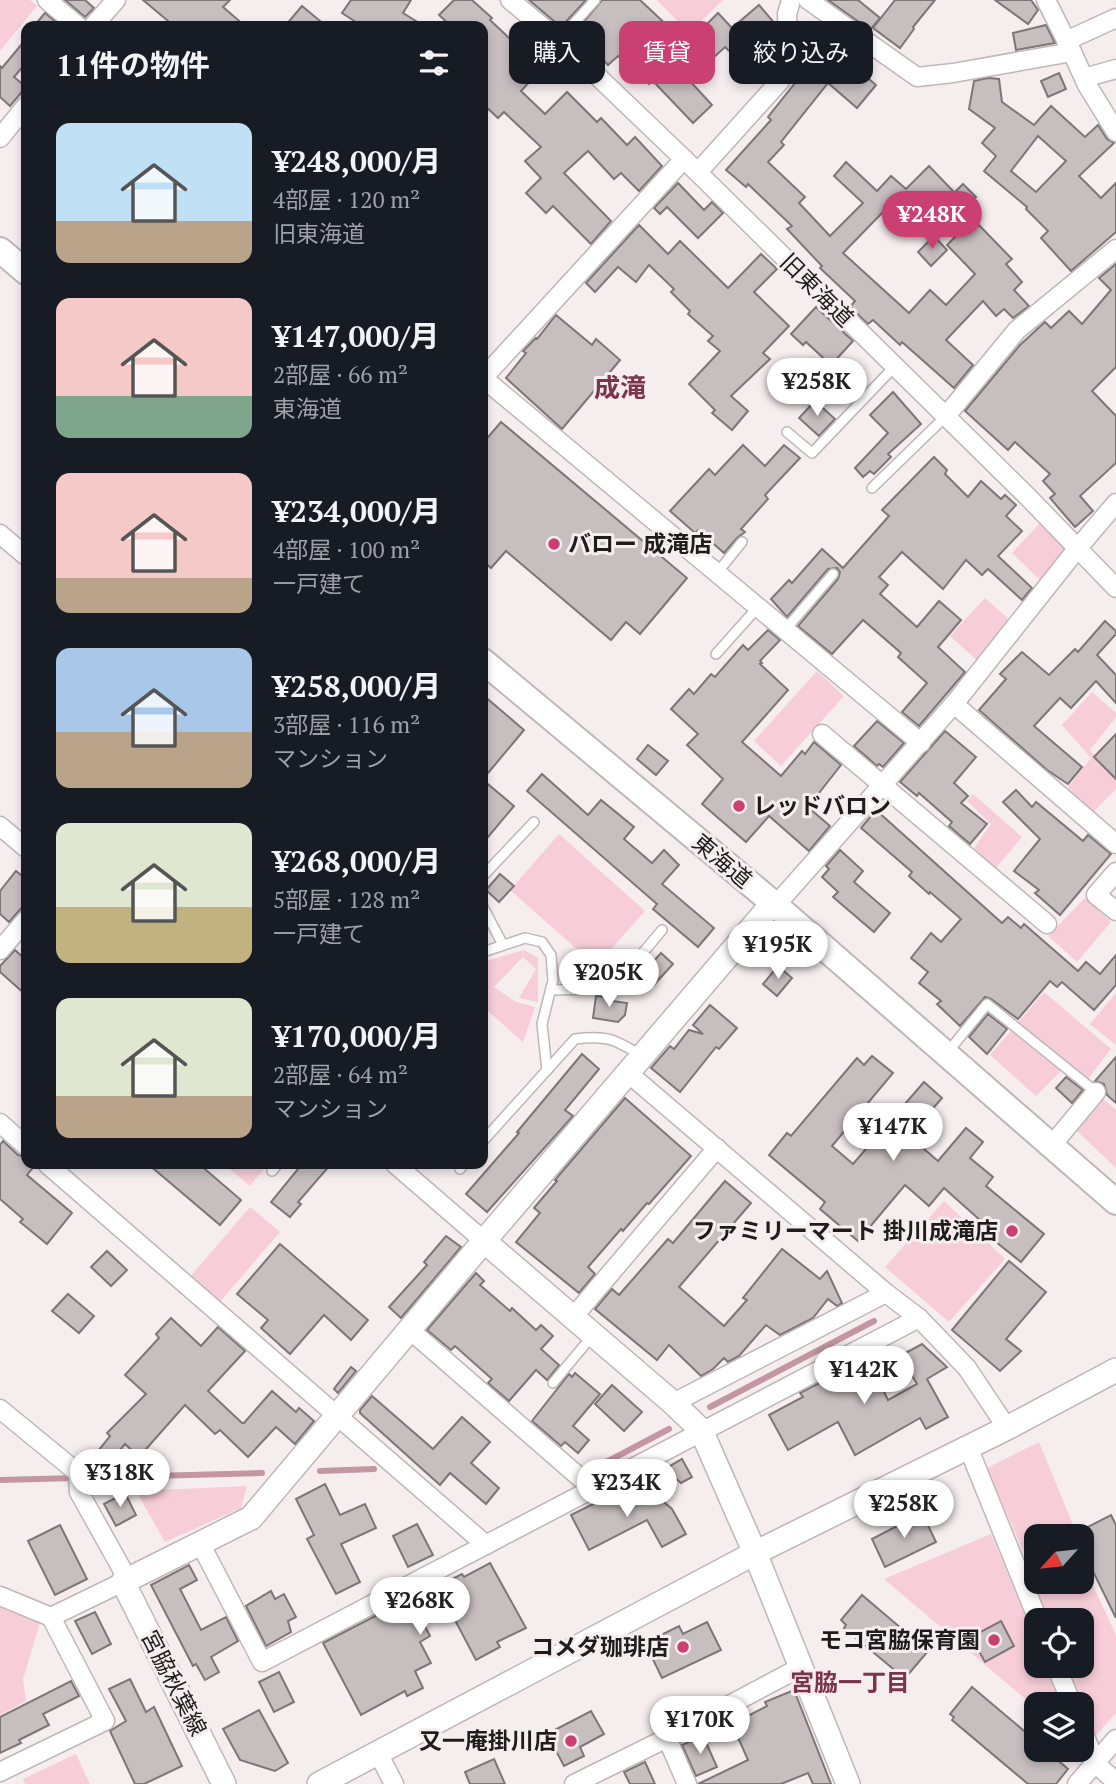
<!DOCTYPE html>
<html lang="ja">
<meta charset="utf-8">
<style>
:root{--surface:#171b24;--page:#242831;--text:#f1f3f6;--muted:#9ea1a6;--accent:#cb4073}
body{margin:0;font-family:"PT Serif","Noto Sans JP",serif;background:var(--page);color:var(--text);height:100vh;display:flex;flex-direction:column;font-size:26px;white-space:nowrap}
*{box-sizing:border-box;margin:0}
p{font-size:23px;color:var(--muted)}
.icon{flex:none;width:38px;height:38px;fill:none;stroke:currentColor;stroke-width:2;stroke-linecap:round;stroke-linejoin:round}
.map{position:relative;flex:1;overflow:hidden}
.sheet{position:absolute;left:21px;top:21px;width:467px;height:1148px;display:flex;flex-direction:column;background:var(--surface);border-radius:14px;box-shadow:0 4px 10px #0003}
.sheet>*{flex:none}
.banner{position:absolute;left:509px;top:21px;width:500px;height:63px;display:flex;gap:14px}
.needle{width:46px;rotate:243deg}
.fabs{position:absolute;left:1024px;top:1524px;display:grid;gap:14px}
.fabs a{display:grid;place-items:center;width:70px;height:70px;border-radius:14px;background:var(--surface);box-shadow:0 4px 10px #0003;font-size:35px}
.price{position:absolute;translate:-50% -60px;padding:0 16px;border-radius:24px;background:#fff;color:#222;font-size:23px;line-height:46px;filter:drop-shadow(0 2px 4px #0008)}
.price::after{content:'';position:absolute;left:50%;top:42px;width:21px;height:16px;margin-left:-10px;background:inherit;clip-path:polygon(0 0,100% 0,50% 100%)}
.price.on{background:var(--accent);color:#fff}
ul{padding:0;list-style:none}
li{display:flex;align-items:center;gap:21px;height:175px;padding:0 35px}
li span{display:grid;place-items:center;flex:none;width:196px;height:140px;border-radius:14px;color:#555}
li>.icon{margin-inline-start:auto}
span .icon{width:84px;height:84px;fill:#fffc;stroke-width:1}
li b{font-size:30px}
h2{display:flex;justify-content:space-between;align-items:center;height:84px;padding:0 35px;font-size:30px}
.tag{padding:0 24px;border-radius:14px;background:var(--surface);box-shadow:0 4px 10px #0003;font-size:24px;line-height:63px}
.tag.on{background:var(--accent);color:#fff}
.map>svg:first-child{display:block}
.green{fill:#f7ced8}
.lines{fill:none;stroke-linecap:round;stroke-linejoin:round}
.stream{stroke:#c396a1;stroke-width:6}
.building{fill:#c7bec0;stroke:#7d7577;stroke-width:2;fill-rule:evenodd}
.service-casing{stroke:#bfb6b8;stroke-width:12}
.minor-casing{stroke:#bfb6b8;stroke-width:21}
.tertiary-casing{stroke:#bfb6b8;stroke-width:26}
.secondary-casing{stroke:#bfb6b8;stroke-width:28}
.service{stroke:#fff;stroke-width:9}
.minor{stroke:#fff;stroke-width:18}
.tertiary{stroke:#fff;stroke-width:23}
.secondary{stroke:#fff;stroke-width:24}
.poi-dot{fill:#cb4073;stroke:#f6edef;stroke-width:2.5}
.labels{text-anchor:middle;stroke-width:6;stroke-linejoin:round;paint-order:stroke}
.street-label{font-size:23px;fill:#1f1c1d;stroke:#f6edef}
.poi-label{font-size:23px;font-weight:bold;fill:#1f1c1d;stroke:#f6edef;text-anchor:end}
.neighbourhood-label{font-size:24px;font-weight:bold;fill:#7a344b;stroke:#f6edef}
.quarter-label{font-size:26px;font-weight:bold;fill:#7a344b;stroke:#f6edef}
</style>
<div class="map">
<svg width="1116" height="1784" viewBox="0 0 1116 1784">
<rect width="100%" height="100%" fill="#f6edef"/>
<g class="green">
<path d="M0 0H30L37 6 0 51Z"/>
<path d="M657 0H723L689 33Z"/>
<path d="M949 200 964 215 943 237 928 222Z"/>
<path d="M1040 523 1070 552 1042 582 1012 553Z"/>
<path d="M985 598 1013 623 978 661 950 636Z"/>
<path d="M817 671 844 696 781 766 754 741Z"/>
<path d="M1092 692 1116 713V717L1090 750 1116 777V789L1092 813 1068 787 1091 758 1062 725Z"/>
<path d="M973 794 1022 837 996 868 974 848 991 824 967 801Z"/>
<path d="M559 834 645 911 596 966 510 890Z"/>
<path d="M1085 898 1111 922 1077 962 1048 936Z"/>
<path d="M524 950 538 958V1002L519 998 536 969 523 957 494 987 516 1002 535 1007 523 1042 483 1007V962Z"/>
<path d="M1044 992 1111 1049 1088 1079 1067 1065 1036 1096 990 1055Z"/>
<path d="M1116 993V1045L1090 1024Z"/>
<path d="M1102 1098 1116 1110V1168L1075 1129Z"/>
<path d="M228 1164H268L250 1186 226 1166Z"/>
<path d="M944 1201 1005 1259 949 1322 885 1267Z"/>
<path d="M250 1207 280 1232 219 1303 189 1278Z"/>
<path d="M1039 1442 1073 1525 1054 1536H1036V1547L1024 1553 987 1468Z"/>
<path d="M247 1486 241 1508 165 1542 136 1491Z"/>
<path d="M991 1534 1036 1642V1666H1046L1062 1704H1036V1708L884 1579Z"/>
<path d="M1036 1556V1582H1082V1562L1116 1635V1713L1088 1744 1082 1726V1704H1074L1060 1666H1082V1620H1044L1024 1562Z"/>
<path d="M0 1605 40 1623 23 1679 26 1701 0 1715Z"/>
<path d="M76 1754 90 1784H25L23 1779Z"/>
</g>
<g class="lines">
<g class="stream">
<path d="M710 1407 874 1321"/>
<path d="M593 1469 669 1429"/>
<path d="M320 1471 374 1469"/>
<path d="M0 1480 262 1473"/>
</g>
</g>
<g class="building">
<path d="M65 0H85L94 8 85 17Z"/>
<path d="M143 0H230L223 7 245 26H174Z"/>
<path d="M351 0H411L403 13 424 26H362L342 13Z"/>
<path d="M454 0H472L492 18 490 20 527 55 518 65 533 78 521 91 545 114 567 92 597 122 601 118 627 145 635 137 662 166 639 191 621 173 614 179 588 151 564 173 611 221 591 244 553 206 546 213 526 193 541 178 525 161 541 147 504 112 498 118 483 104V26H451L439 15Z"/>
<path d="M529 0H586L561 27Z"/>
<path d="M602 0H640L687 44 718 13 732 28 759 5 776 25 751 48 753 50 741 62 725 47 689 80 712 105 693 123 652 80 649 84 618 56 608 65 576 31Z"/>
<path d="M828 0H858L880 18 870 30Z"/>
<path d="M895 0H935L913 27 914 29 900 48 873 28Z"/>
<path d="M995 0H1031L1038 10 1028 24Z"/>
<path d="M302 6 326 26H285Z"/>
<path d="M45 13 61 26H34Z"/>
<path d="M1046 25 1055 43 1016 50 1013 33Z"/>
<path d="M835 33 856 48 847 60 876 85 857 108 828 83 781 142 784 145 768 162 805 197 799 203 830 236 863 203 834 176 846 162 877 191 891 176 906 189 929 166 954 192 913 234 893 214 890 217 884 211 843 253 909 313 930 290 946 305 975 274 947 245 973 219 1012 259 1006 264 1022 282 1014 290 1029 306 1013 318 1004 309 996 316 983 301 946 340 973 365 954 388 902 342 900 345 873 320 868 324 850 307 855 301 820 268 822 266 787 229 792 226 748 184 746 187 726 170 771 120 768 117Z"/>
<path d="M26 39V63L14 77 26 87 10 106 0 97V66L2 68Z"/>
<path d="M1059 73 1066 89 1048 97 1041 81Z"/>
<path d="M988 78 999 79 1002 102 1034 125 1051 106 1085 137 1098 125 1107 139 1114 143 1079 176 1101 198 1116 183V232L1071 271 1041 238 1048 231 1026 209 1027 207 984 171 996 156 982 143 995 128 969 109 974 81ZM1038 136 1066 161 1036 192 1011 171Z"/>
<path d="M678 183 704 210 712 202 723 213 698 238 667 207 660 214 654 208Z"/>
<path d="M963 184 976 197 964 209 951 196Z"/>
<path d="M639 225 668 254 680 241 728 288 761 254 777 269 754 292 789 326 763 353 770 359 731 396 748 411 732 430 712 413 715 410 689 384 720 351 708 341 713 336 688 314 690 311 671 292 674 289 649 265 636 282 618 267 595 292 586 283Z"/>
<path d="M934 236 947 250 931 266 918 252Z"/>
<path d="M1116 264V367L1092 391 1116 416V463L1080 496 1093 511 1075 527 1050 498 1055 494 1043 481 1050 474 1015 442 1008 450 965 411 1020 345 1045 322 1051 328 1069 311 1082 324 1111 290 1099 278Z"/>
<path d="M816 307 853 341 831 365 806 342 803 345 791 334Z"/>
<path d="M556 315 592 345 596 339 620 360 562 429 506 378 526 353 523 351 536 338 537 339Z"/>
<path d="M893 392 921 424 888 454 891 457 874 474 870 471 863 477 855 468 888 433 870 415Z"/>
<path d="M815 401 835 419 819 436 799 418Z"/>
<path d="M501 422 687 578 640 634 626 622 611 640 506 551 491 568 483 561V443Z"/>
<path d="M743 445 765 466 784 445 800 458 765 495 768 499 741 529 745 532 737 538 724 553 698 530 695 533 670 511 709 469 715 475Z"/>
<path d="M934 457 947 470 945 474 968 497 981 481 1001 499 1005 495 1016 505 1006 516 1022 531 998 556 1032 588 1022 600 988 569 982 575 966 560 943 589 902 552 879 577 888 585 880 594 917 627 939 601 961 620 938 647 965 672 919 726 902 712 927 683 898 657 901 653 863 620 832 654 798 626 838 579 840 572 837 568 828 569 787 617 771 599 789 580 792 583 822 549 843 568 889 516 882 510Z"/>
<path d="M1105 621 1116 631V634L1097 655 1116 675V703L1096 681 1071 708 1060 698 1034 726 1082 767 1068 784 1047 770 979 710 1006 679 1000 674 1022 652 1049 675 1075 649 1078 652Z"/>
<path d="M768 630 780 640 760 661 762 663 760 664 788 690 742 742 781 776 802 751 805 754 814 742 841 765 808 807 830 826 809 851 769 816 746 842 702 804 723 779 687 745 698 734 671 709 689 689 694 694 711 674 715 677 743 645 748 650Z"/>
<path d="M483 695 524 730 483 779Z"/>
<path d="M877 721 904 743 883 767 879 764 877 766 854 746Z"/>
<path d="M945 731 976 757 954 783 968 796 961 803 987 824 970 844 949 826 952 822 919 793 917 796 900 782Z"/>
<path d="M1116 734V779L1094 757Z"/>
<path d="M648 745 668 761 656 775 637 759Z"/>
<path d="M542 774 588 815 601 800 634 827 624 839 652 863 664 850 679 865 662 884 714 928 698 947 653 909 657 904 527 791Z"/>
<path d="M483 780 514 806 483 843Z"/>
<path d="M1016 790 1032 807 1036 802 1083 841 1088 835 1111 854 1060 915 1035 893 1039 890 1014 871 1040 839 1003 802Z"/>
<path d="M876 810 1002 923 1008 917 1021 928 1024 924 1078 971 1086 962 1100 974 1116 955V985L1094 1010 1062 982 1057 987 1050 981 1018 1019 991 999 985 997 960 1026 937 1004 941 1001 919 983 928 972 911 958 931 933 941 942 961 919 930 892 929 894 909 876 912 872 861 828Z"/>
<path d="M840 850 863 871 854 882 890 913 874 932 833 897 838 892 822 877 829 869 826 866Z"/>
<path d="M16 871 26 879V903L9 922 0 914V891Z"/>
<path d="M500 874 514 886 499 902 486 890Z"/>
<path d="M15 950 26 960V995L0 972V966Z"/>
<path d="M661 953 673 964 652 987 640 976Z"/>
<path d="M778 966 792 978 777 996 763 984Z"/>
<path d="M596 996 613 998 612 1001 627 1003 625 1015 618 1022 593 1018Z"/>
<path d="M710 1005 737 1028 719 1049 716 1047 680 1092 651 1068 670 1046 674 1049 689 1030 703 1034 693 1025Z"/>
<path d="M988 1014 1007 1029 987 1054 969 1037Z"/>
<path d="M582 1054 599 1069 565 1110 573 1116 487 1212 466 1194 519 1133 517 1132Z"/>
<path d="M872 1056 893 1073 832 1146 853 1164 924 1082 942 1098 909 1136 938 1161 966 1128 983 1142 970 1158 993 1177 986 1186 1044 1234 1021 1262 976 1226 981 1221 944 1188 929 1206 905 1185 858 1241 820 1209 825 1202 769 1155 787 1133 791 1136 857 1058 864 1065Z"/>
<path d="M1116 1057V1103L1107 1095 1104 1084 1095 1081Z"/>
<path d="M1066 1077 1083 1090 1072 1103 1056 1088Z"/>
<path d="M625 1098 691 1156 649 1204 647 1203 623 1231 621 1229 588 1267 595 1274 579 1293 516 1242 540 1213 534 1208 557 1181 555 1180Z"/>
<path d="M3 1141 18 1155 26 1157V1164L35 1165 27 1175 72 1213 47 1244 20 1222 23 1219 0 1199V1145Z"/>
<path d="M148 1164H199L241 1200 220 1225Z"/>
<path d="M302 1164H331L298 1202 301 1204 290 1217 271 1202Z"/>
<path d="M725 1181 751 1203 679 1287 724 1326 747 1300 743 1298 782 1249 820 1279 827 1271 842 1303 837 1306 828 1299 813 1318 780 1335 766 1325 739 1356 728 1362 724 1358 713 1369 701 1376 669 1345 657 1360 595 1309 612 1289 619 1295 668 1239 673 1243Z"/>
<path d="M446 1236 461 1247 401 1318 389 1307 427 1265 424 1262Z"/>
<path d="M280 1244 368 1320 351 1340 324 1315 290 1354 261 1328 268 1320 237 1294Z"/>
<path d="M107 1251 127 1270 111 1286 91 1267Z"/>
<path d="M1009 1261 1046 1292 1006 1339 1021 1351 1000 1371 952 1330Z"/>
<path d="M476 1273 484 1281 480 1285 510 1311 512 1308 536 1330 541 1325 553 1336 541 1349 559 1365 547 1380 536 1370 509 1401 488 1383 492 1379 455 1346 451 1350 427 1330Z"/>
<path d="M68 1294 94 1316 79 1333 52 1311Z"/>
<path d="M171 1318 201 1346 218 1327 245 1351 208 1391 242 1423H244L272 1391 296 1412 299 1408 314 1421 295 1444 276 1427 248 1457 220 1430 215 1434 185 1405 139 1457 125 1444 111 1461 99 1450 110 1436 107 1433 146 1394 125 1375 159 1338 156 1334Z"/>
<path d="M922 1344 947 1367 927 1379 948 1417 926 1429 920 1418 855 1455 838 1422 788 1450 769 1415 803 1397 800 1393 829 1378 836 1390 873 1369 888 1400 917 1384 900 1356Z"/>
<path d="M351 1367 356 1371 338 1393 334 1389Z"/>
<path d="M575 1373 600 1394 573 1426 589 1440 578 1453 565 1442 561 1446 532 1421 569 1374 572 1377Z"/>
<path d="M612 1385 642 1412 624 1431 595 1404Z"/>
<path d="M372 1396 433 1449 462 1417 490 1442 471 1463 499 1488 486 1504 450 1473 440 1485 360 1413V1410Z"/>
<path d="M682 1459 692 1477 681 1483 665 1469Z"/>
<path d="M325 1484 340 1515 365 1504 376 1528 341 1544 360 1582 336 1594 307 1539 314 1535 296 1499Z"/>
<path d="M623 1489 630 1504 653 1493 672 1509 686 1534 662 1547 647 1520 589 1550 571 1515Z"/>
<path d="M125 1493 136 1515 116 1526 104 1504Z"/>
<path d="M922 1513 936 1542 885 1567 872 1539Z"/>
<path d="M1111 1515 1116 1525V1618L1082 1549V1530Z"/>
<path d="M417 1524 433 1555 408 1567 393 1536Z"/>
<path d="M60 1525 87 1579 55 1595 28 1541Z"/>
<path d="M490 1563 526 1628 497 1642 500 1647 476 1660 446 1603 420 1617 430 1636 420 1642 431 1663 415 1671 423 1688 407 1696 405 1691 361 1715 323 1643 410 1598 411 1600 462 1574 464 1577Z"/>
<path d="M189 1565 197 1580 180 1589 201 1630 226 1617 238 1641 211 1657 219 1672 205 1680 196 1664 193 1666 151 1585Z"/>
<path d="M271 1591 275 1599 284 1594 296 1617 288 1621 291 1632 266 1646 246 1606Z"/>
<path d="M862 1595 928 1651 907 1676 900 1671 898 1673 844 1628 846 1625 841 1620Z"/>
<path d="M95 1612 111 1644 92 1654 75 1621Z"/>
<path d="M1001 1621 1014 1646 985 1662 971 1637Z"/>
<path d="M707 1622 721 1650 662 1678 645 1643 679 1626 683 1634Z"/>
<path d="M279 1672 294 1702 274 1712 259 1682Z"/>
<path d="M130 1679 146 1712 154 1707 182 1766 144 1784H135L110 1731 126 1721 109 1689Z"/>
<path d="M71 1681 79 1696 43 1714 49 1725 19 1740 21 1743 0 1753V1717Z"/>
<path d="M972 1687 1036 1741V1750H1046L1068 1769 1056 1784H1028L952 1720 954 1717 950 1714Z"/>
<path d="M794 1690 831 1784H813L808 1773 781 1784H698L748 1760 732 1724 767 1706 765 1702Z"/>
<path d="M259 1710 288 1763 275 1771 240 1760 223 1729Z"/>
<path d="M591 1711 604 1734 580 1747 584 1756 564 1766 547 1734Z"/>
<path d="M703 1736 717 1767 696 1776 682 1745Z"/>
<path d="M494 1759 505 1784H470L465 1772Z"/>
<path d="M645 1762 655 1784H630L624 1772Z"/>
</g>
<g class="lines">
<defs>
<g id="service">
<path d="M559 40 595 0"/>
<path d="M787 432 812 453 895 366"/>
<path d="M872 488 946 416"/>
<path d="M717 573 742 542"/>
<path d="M785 630 833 574"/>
<path d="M716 654 758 607"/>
<path d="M483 876 534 822"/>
<path d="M483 907 503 945"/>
<path d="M483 952 525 938 542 942 551 955 553 980 542 1024 547 1070"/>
<path d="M551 990 600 989 620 980 662 930"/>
<path d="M947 1053 987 1004 1096 1092"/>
<path d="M483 1141 575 1039C607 1035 614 1039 641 1055"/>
<path d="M460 1169 464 1164"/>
<path d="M272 1171 278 1164"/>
<path d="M553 1383 592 1336"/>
</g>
<g id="minor">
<path d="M47 0 78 26"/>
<path d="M510 0 567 47 684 159 1028 497 1116 588"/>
<path d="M808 0 917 77 953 73 1072 52 1087 85 1116 132"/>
<path d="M1046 0 1072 52"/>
<path d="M93 26 116 0"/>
<path d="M1066 41 1116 18"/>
<path d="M1084 78 1116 69"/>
<path d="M0 138 26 106"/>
<path d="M698 172 780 81 788 47 787 14 791 0"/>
<path d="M483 378 921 743"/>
<path d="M483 378 684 159"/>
<path d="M946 416 1017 330 1116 249"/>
<path d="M0 534 26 556"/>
<path d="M954 704 1116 844"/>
<path d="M822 734 1047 924"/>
<path d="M0 826 26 848"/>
<path d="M1116 872 1096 895 1116 911"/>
<path d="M775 906 954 704 1077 549 1116 503"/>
<path d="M0 950 26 920"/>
<path d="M628 1073 886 1293 919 1318 967 1368 1007 1428"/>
<path d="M0 1123 26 1146"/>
<path d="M1052 1145 1096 1092"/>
<path d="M47 1164 486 1545"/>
<path d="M395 1164 484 1241"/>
<path d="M574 1316 717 1148"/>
<path d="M410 1330 593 1489"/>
<path d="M673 1403 886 1293"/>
<path d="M0 1409 78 1473 79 1492 128 1580"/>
<path d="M968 1447 1038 1620"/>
<path d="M200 1543 262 1662 919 1318"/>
<path d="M0 1596 51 1617 105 1721 0 1772"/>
<path d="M51 1617 123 1582"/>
<path d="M1056 1666 1072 1704"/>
<path d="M1082 1728 1095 1763 1116 1782"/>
<path d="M667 1738 687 1784"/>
<path d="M378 1753 394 1784"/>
<path d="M574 1784 667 1738 801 1667"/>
<path d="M1077 1784 1116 1739"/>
</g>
<g id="tertiary">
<path d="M484 1241 673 1403 701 1430 755 1553 848 1784"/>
<path d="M224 1784 123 1582 251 1518 484 1241 773 903"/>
<path d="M319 1784 755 1553 1007 1428 1116 1370"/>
</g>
<g id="secondary">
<path d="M0 250 26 272"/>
<path d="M483 661 773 903 1116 1202"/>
</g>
</defs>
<use href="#service" class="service-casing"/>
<use href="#minor" class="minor-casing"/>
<use href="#tertiary" class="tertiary-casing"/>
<use href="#secondary" class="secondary-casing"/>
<use href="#service" class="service"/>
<use href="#minor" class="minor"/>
<use href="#tertiary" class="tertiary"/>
<use href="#secondary" class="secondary"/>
</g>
<g class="poi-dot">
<circle cx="554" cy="544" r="7"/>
<circle cx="739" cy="806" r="7"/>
<circle cx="1012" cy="1231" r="7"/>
<circle cx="994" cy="1640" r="7"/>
<circle cx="683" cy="1647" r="7"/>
<circle cx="571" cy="1741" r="7"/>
</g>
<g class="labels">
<g class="street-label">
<text transform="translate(817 290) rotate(45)" y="8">旧東海道</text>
<text transform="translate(722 861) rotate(40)" y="8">東海道</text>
<text transform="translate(174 1683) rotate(63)" y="8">宮脇秋葉線</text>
</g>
<g class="poi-label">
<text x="568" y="552" text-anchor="start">バロー 成滝店</text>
<text x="753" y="814" text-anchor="start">レッドバロン</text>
<text x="998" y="1239">ファミリーマート 掛川成滝店</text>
<text x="980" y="1648">モコ宮脇保育園</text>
<text x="669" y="1655">コメダ珈琲店</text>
<text x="557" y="1749">又一庵掛川店</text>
</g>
<g class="neighbourhood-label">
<text x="850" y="1691">宮脇一丁目</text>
</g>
<g class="quarter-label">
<text x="620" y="397">成滝</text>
</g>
</g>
</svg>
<div class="fabs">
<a><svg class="needle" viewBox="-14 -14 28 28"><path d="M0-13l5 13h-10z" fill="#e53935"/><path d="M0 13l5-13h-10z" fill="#9ea1a6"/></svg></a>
<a><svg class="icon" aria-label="locate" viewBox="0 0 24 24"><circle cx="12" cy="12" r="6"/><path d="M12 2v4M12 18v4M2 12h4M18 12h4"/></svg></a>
<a><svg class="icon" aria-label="layers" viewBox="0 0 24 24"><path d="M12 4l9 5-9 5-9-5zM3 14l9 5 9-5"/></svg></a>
</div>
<b class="price on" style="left:932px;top:251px">¥248K</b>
<b class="price" style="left:817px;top:418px">¥258K</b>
<b class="price" style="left:778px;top:981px">¥195K</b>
<b class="price" style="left:609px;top:1009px">¥205K</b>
<b class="price" style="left:893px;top:1163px">¥147K</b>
<b class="price" style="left:864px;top:1406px">¥142K</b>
<b class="price" style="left:120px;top:1509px">¥318K</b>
<b class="price" style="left:627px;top:1519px">¥234K</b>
<b class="price" style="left:904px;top:1540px">¥258K</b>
<b class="price" style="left:420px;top:1637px">¥268K</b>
<b class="price" style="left:700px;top:1756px">¥170K</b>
<div class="banner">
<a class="tag">購入</a>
<a class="tag on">賃貸</a>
<a class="tag">絞り込み</a>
</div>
<section class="sheet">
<h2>11件の物件<svg class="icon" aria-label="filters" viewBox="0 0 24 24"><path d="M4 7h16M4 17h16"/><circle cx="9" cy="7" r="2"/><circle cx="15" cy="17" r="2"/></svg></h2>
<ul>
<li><span style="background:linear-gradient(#bfe0f5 70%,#b9a48a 0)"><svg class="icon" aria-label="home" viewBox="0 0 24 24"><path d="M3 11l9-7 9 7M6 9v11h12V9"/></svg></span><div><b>¥248,000/月</b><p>4部屋 · 120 m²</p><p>旧東海道</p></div></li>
<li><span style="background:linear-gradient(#f6c9c9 70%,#7fa58c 0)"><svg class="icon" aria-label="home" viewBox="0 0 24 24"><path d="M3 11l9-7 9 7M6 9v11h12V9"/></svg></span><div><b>¥147,000/月</b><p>2部屋 · 66 m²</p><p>東海道</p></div></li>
<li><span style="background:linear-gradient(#f6c9c9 75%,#b9a48a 0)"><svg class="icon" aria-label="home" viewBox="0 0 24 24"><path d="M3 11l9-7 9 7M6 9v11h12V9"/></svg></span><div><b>¥234,000/月</b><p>4部屋 · 100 m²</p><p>一戸建て</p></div></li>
<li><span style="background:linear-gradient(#a9c7e8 60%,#b9a48a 0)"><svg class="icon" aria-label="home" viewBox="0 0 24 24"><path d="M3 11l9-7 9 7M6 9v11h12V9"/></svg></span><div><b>¥258,000/月</b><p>3部屋 · 116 m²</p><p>マンション</p></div></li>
<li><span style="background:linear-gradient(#dfe7d0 60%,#c2b280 0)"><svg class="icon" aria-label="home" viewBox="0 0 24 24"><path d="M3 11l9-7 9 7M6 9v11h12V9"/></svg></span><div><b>¥268,000/月</b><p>5部屋 · 128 m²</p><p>一戸建て</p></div></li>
<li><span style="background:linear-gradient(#dfe7d0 70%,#b9a48a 0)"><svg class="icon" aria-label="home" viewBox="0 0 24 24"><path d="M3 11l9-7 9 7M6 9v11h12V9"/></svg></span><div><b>¥170,000/月</b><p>2部屋 · 64 m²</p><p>マンション</p></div></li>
</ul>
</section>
</div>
